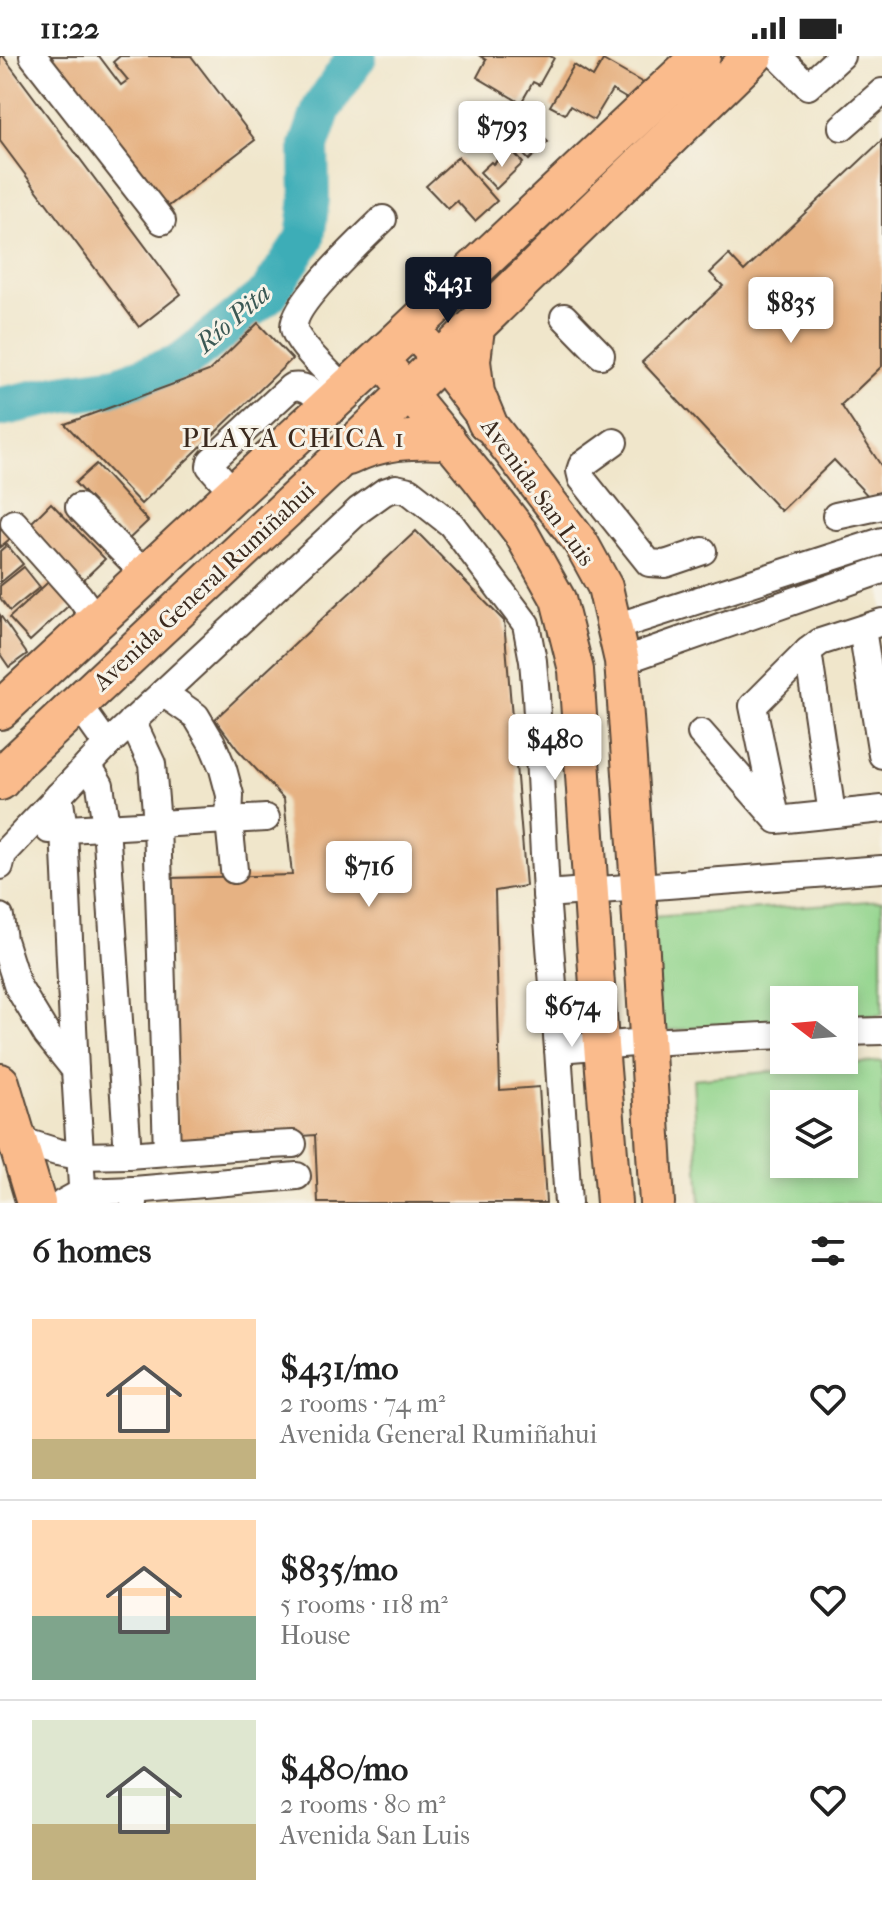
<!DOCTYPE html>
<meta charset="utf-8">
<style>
:root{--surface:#fff;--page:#f6f6f6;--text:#222;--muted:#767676;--line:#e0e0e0;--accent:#111827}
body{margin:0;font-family:"IM FELL French Canon",serif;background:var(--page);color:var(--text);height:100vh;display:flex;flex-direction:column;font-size:30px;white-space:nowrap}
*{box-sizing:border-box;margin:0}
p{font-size:26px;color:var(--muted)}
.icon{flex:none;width:44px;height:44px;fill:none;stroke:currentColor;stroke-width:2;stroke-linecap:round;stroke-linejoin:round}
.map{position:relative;height:1147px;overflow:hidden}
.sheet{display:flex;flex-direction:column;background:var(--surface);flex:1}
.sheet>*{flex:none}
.needle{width:52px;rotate:286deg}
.fabs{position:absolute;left:770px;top:930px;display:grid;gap:16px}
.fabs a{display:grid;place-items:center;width:88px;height:88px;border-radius:0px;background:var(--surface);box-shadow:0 4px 12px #0003;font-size:40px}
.price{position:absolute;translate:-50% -68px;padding:0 18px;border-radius:8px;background:#fff;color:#222;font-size:26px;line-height:52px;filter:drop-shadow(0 2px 4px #0008)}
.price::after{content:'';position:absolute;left:50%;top:48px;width:24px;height:18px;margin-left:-12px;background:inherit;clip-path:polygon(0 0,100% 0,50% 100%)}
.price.selected{background:var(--accent);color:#fff}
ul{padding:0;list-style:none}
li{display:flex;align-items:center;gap:24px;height:200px;padding:0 32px}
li+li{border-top:2px solid var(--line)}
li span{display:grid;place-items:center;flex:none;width:224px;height:160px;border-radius:0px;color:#555}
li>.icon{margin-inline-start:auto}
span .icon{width:96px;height:96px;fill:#fffc;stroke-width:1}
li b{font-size:34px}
h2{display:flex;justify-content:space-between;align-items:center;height:96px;padding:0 32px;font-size:34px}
.status{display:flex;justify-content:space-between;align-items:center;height:56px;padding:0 40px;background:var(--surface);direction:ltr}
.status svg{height:22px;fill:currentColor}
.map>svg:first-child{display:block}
.green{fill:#92d48c;stroke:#667f55;stroke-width:2;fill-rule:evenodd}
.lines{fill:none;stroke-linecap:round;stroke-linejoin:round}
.river{stroke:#3cadb7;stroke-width:40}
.building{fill:#e6b283}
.minor-casing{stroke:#564638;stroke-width:30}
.major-casing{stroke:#564638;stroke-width:38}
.highway-casing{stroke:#564638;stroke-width:42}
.minor{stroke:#fff;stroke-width:26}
.major{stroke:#fabb8c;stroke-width:34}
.highway{stroke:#fabb8c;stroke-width:38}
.labels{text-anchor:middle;stroke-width:6;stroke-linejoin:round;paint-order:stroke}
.street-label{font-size:24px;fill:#3b2a1e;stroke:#f7f3e8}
.water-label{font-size:26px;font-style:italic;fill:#3b5854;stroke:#f7f3e8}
.quarter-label{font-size:28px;letter-spacing:2px;fill:#3b2a1e;stroke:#f7f3e8}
</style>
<div class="status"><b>11:22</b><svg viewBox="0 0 49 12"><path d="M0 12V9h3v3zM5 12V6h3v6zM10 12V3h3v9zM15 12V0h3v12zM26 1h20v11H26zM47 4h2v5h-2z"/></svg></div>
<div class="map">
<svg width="882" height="1147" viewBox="0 0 882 1147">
<rect width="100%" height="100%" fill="#f7f3e8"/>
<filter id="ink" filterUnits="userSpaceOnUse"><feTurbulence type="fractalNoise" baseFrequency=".0125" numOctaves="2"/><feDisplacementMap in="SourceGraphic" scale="16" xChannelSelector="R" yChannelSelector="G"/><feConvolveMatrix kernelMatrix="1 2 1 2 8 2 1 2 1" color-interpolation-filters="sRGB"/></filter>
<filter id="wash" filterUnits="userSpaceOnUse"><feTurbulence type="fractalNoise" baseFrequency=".006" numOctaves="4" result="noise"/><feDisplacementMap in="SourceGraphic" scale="32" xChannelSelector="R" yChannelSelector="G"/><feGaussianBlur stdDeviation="1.8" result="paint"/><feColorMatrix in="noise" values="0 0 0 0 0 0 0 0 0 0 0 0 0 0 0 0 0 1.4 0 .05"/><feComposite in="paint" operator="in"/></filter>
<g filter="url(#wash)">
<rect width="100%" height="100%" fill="#f0e6cb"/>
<g class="green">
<path d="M882 844V959L844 962V944H784V966L661 975 653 861Z"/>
<path d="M882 1005V1147H700L693 1023ZM784 1048H844V1108H784Z"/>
</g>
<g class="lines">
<path class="river" d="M0 351 61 338 117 330 181 307 269 237 305 182 310 142 309 90 322 52 357 0"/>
</g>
<g id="blocks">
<g class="building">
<path d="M0 0H3L181 238 139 271 0 85Z"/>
<path d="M48 0H99L121 29 128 24 113 6 120 0H191L255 84 165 153Z"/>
<path d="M480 0H550L554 2 539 29 533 26 521 47 477 21 486 4Z"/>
<path d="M603 4 645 28 634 47 612 34 594 64 570 50 565 58 550 50 574 9 593 21Z"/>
<path d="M533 71 548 86 529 104 514 89Z"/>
<path d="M882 84V310L841 349 882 411V439L870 442 834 404 781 455 642 306 723 230 710 217 729 199 744 215Z"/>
<path d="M510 92 523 107 496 133 480 116 491 106 493 108Z"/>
<path d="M458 101 497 145 475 165 457 145 448 153 426 130Z"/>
<path d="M258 267 292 303 141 448 65 368 209 315Z"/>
<path d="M96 408 148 465 128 484 75 427Z"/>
<path d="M51 447 105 503 82 525 29 469Z"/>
<path d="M0 468 11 482 0 491Z"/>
<path d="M416 475 504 565 526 830 495 835 500 1034 539 1031 546 1147H318L315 1079 178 1089 170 822 292 819 284 743 238 694 215 663Z"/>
<path d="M7 489 23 508 0 527V495Z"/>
<path d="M24 511 40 531 10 555 0 542V530Z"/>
<path d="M56 519 77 542 30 585 9 562Z"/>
<path d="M0 559 27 598 9 611 0 598Z"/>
</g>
</g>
</g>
<g filter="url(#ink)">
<use href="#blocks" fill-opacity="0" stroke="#564638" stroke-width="2"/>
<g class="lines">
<defs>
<g id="minor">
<path d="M33 0 162 165"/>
<path d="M778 0 808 30 841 0"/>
<path d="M842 71 882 36"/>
<path d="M564 261 601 299"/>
<path d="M345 334C334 322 296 287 294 272 292 248 365 181 383 163"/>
<path d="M614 386 582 409 580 415 582 423 649 507 665 508 703 495"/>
<path d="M234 437 210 410 211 405 291 331C308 328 315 339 326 351"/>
<path d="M79 451 146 519"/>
<path d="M836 460 882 450"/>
<path d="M14 467 79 540 97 565"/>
<path d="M615 571 882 485"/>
<path d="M862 573 882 699"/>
<path d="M622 605 882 514"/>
<path d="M163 637 196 660 212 687 223 713 230 739 229 765 234 814"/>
<path d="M78 648 107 689"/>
<path d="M132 665 152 708 157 767 167 1096"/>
<path d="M701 677 777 764 882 753"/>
<path d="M88 709 100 729 106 770 128 1099"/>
<path d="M59 739 64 773 75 1014"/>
<path d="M832 758 808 595 820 586 882 566"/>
<path d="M776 761 753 650 808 595"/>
<path d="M49 774 266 762"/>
<path d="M0 810 3 798 107 689 359 454 384 436 396 432 409 435 451 468 526 568 533 605 536 640 546 838"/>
<path d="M0 861 3 884 18 931 47 979 75 1014 83 1147"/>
<path d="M844 976 882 975"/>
<path d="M784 979 647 986 558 993 546 838 882 813"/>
<path d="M558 993 568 1147"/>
<path d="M19 1084 57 1096 79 1100 128 1099 247 1090 293 1088"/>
<path d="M134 1134 297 1120"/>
<path d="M63 1147 83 1136 134 1134V1147"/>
</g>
<g id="major">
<path d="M411 272 441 305 581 487 605 531 622 605 638 830 657 1147"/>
<path d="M380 302 478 421 521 477 558 543 576 614 601 989 614 1147"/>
</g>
<g id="highway">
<path d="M475 272 471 305 475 337 487 366"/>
<path d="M348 400C380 384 412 382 446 384"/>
<path d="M0 654 380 302 701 0"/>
<path d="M0 725 16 706 335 407 753 0"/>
<path d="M0 1027 36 1147"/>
</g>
</defs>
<use href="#minor" class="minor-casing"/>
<use href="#major" class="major-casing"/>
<use href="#highway" class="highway-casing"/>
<use href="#minor" class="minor"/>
<use href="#major" class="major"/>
<use href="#highway" class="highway"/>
</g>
</g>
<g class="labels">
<g class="street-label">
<text transform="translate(538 436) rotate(54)" y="8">Avenida San Luis</text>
<text transform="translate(204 530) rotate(-43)" y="8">Avenida General Rumiñahui</text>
</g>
<g class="water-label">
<text transform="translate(233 262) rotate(-41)" y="9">Río Pita</text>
</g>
<g class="quarter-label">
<text x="294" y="391">PLAYA CHICA 1</text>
</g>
</g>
</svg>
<div class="fabs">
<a><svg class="needle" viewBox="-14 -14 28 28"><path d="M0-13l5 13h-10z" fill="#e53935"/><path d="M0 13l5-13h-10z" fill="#767676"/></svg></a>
<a><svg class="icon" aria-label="layers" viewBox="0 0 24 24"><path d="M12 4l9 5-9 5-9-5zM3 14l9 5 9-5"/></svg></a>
</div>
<b class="price" style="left:502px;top:113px">$793</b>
<b class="price selected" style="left:448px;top:269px">$431</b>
<b class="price" style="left:791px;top:289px">$835</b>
<b class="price" style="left:555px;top:726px">$480</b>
<b class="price" style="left:369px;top:853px">$716</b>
<b class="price" style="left:572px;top:993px">$674</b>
</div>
<section class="sheet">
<h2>6 homes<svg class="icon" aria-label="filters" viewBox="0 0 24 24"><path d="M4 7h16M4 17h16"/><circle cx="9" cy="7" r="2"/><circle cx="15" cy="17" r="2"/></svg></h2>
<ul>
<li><span style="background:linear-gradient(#ffd9b3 75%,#c2b280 0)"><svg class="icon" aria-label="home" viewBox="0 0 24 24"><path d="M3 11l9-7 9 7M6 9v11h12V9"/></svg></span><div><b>$431/mo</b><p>2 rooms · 74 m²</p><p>Avenida General Rumiñahui</p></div><svg class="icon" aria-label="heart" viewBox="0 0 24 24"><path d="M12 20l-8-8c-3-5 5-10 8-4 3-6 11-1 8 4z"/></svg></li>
<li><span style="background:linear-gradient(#ffd9b3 60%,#7fa58c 0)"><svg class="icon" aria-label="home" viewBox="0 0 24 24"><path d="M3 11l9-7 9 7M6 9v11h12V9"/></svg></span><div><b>$835/mo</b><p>5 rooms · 118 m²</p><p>House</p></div><svg class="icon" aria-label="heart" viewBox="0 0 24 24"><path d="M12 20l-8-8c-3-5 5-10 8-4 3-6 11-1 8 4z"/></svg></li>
<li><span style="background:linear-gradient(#dfe7d0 65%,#c2b280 0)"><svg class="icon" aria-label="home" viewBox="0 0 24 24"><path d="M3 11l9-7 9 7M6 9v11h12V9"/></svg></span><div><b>$480/mo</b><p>2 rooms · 80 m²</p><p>Avenida San Luis</p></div><svg class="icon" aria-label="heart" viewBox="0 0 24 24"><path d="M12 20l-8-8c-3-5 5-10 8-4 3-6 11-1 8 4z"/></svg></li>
</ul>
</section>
